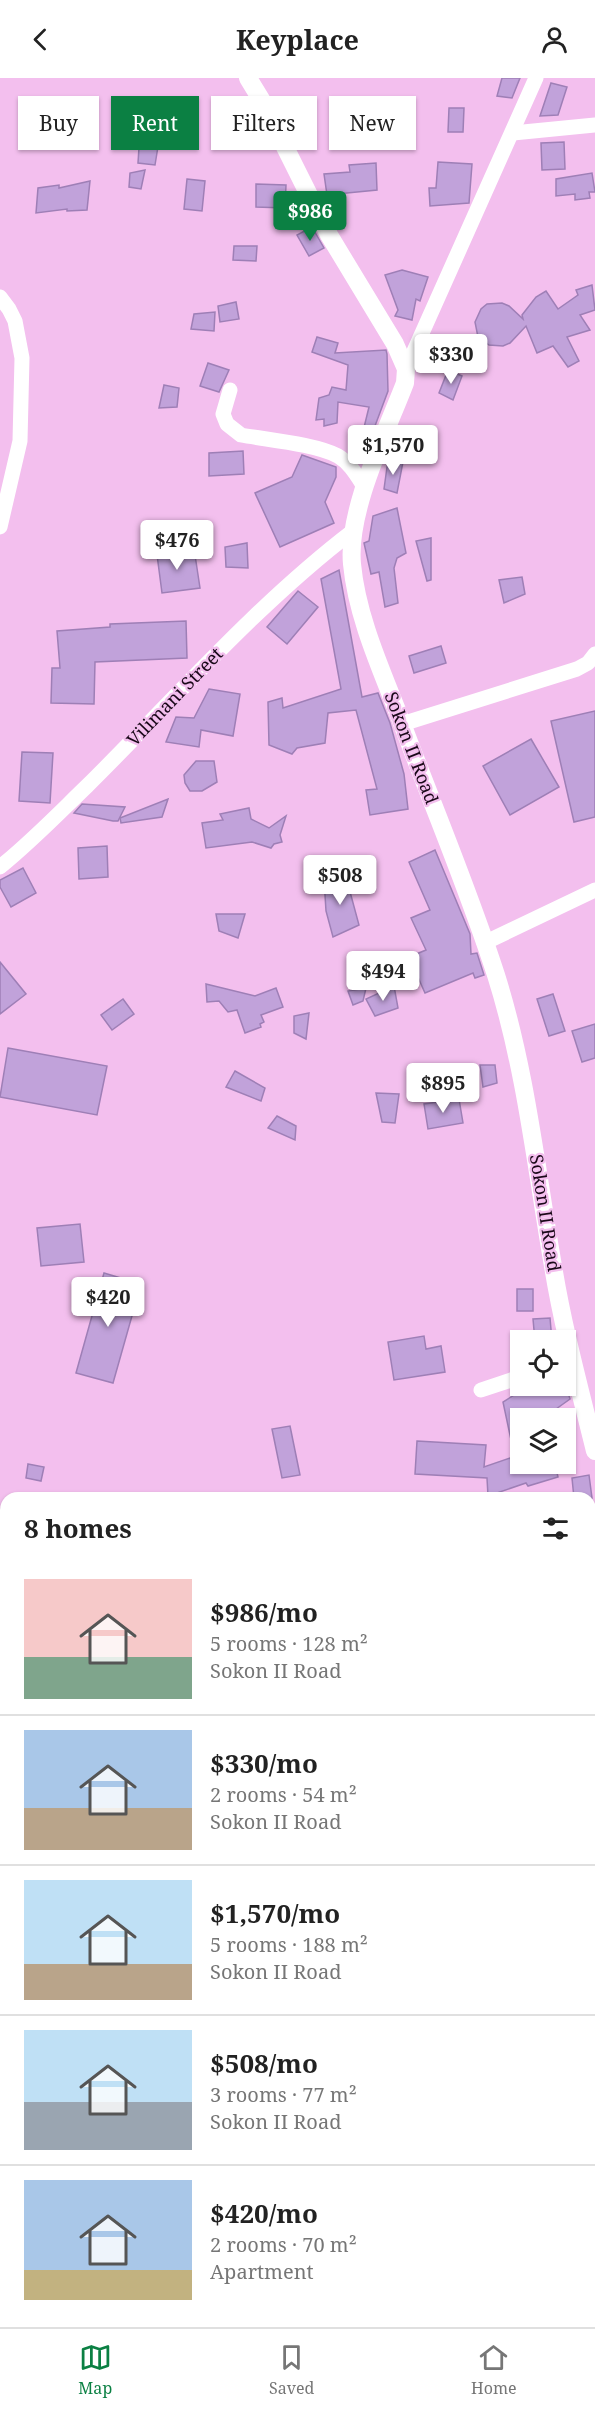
<!DOCTYPE html>
<meta charset="utf-8">
<style>
:root{--surface:#fff;--page:#f6f6f6;--text:#222;--muted:#767676;--line:#e0e0e0;--accent:#0b8043}
body{margin:0;font-family:"Noto Serif",serif;background:var(--page);color:var(--text);height:100vh;display:flex;flex-direction:column;font-size:22px;white-space:nowrap}
*{box-sizing:border-box;margin:0}
p{font-size:20px;color:var(--muted)}
.icon{flex:none;width:33px;height:33px;fill:none;stroke:currentColor;stroke-width:2;stroke-linecap:round;stroke-linejoin:round}
.map{position:relative;flex:1;overflow:hidden}
.panel{position:absolute;left:0px;top:1414px;width:596px;height:836px;display:flex;flex-direction:column;background:var(--surface);border-radius:18px 18px 0 0;box-shadow:0 2px 4px #0004}
.panel>*{flex:none}
.banner{position:absolute;left:18px;top:18px;width:560px;height:54px;display:flex;gap:12px}
.buttons{position:absolute;left:510px;top:1252px;display:grid;gap:12px}
.buttons a{display:grid;place-items:center;width:66px;height:66px;border-radius:0px;background:var(--surface);box-shadow:0 2px 4px #0004;font-size:30px}
.price{position:absolute;translate:-50% -51px;padding:0 14px;border-radius:6px;background:#fff;color:#222;font-size:20px;line-height:39px;filter:drop-shadow(0 2px 3px #0008)}
.price::after{content:'';position:absolute;left:50%;top:36px;width:18px;height:14px;margin-left:-9px;background:inherit;clip-path:polygon(0 0,100% 0,50% 100%)}
.price.selected{background:var(--accent);color:#fff}
ul{padding:0;list-style:none}
li{display:flex;align-items:center;gap:18px;height:150px;padding:0 24px}
li+li{border-top:2px solid var(--line)}
li span{display:grid;place-items:center;flex:none;width:168px;height:120px;border-radius:0px;color:#555}
li>.icon{margin-inline-start:auto}
span .icon{width:72px;height:72px;fill:#fffc;stroke-width:1}
li b{font-size:26px}
h2{display:flex;justify-content:space-between;align-items:center;height:72px;padding:0 24px;font-size:26px}
.chip{padding:0 21px;border-radius:0px;background:var(--surface);box-shadow:0 2px 4px #0004;font-size:21px;line-height:54px}
.chip.selected{background:var(--accent);color:#fff}
header{display:flex;justify-content:space-between;align-items:center;height:78px;padding:0 24px;background:var(--surface);font-size:27px;font-weight:700}
.tab-bar{display:flex;justify-content:space-around;align-items:center;height:84px;border-top:2px solid var(--line);background:var(--surface);font-size:16px;color:var(--muted)}
.tab-bar a{display:grid;justify-items:center;gap:3px}
.tab-bar .selected{color:var(--accent)}
.map>svg:first-child{display:block}
.building{fill:#c1a2da;stroke:#9e7fb6;stroke-width:1.5}
.lines{fill:none;stroke-linecap:round;stroke-linejoin:round}
.minor{stroke:#fff;stroke-width:15}
.tertiary{stroke:#fff;stroke-width:18}
.labels{text-anchor:middle;stroke-width:4.5;stroke-linejoin:round;paint-order:stroke}
.street-label{font-size:18px;fill:#1a0819;stroke:#f3bfee}
</style>
<header><svg class="icon" aria-label="back" viewBox="0 0 24 24"><path d="M15 5l-7 7 7 7"/></svg>Keyplace<svg class="icon" aria-label="person" viewBox="0 0 24 24"><circle cx="12" cy="8" r="4"/><path d="M4 21q1-7 8-7t8 7"/></svg></header>
<div class="map">
<svg width="595" height="2249" viewBox="0 0 595 2249">
<rect width="100%" height="100%" fill="#f3bfee"/>
<g class="building">
<path d="M502 0H520L512 20 497 18Z"/>
<path d="M551 5 567 9 558 37 540 38Z"/>
<path d="M449 30H464L463 54H448Z"/>
<path d="M161 50 155 87 138 85 140 54Z"/>
<path d="M564 64 565 91 542 92 541 65Z"/>
<path d="M438 84 472 86 469 125 430 128 429 110H436Z"/>
<path d="M376 85 377 112 327 117 324 96 350 94 349 87Z"/>
<path d="M145 92 141 111 129 109 130 95Z"/>
<path d="M592 95 595 114H589L590 120 575 122V116L556 118V101Z"/>
<path d="M187 101 205 103 202 133 184 131Z"/>
<path d="M90 103 87 132 67 133V131L36 135 38 110 59 107V110Z"/>
<path d="M256 106 286 107 285 130 256 129Z"/>
<path d="M312 149 324 170 309 178 297 157Z"/>
<path d="M234 168H257L256 183 233 182Z"/>
<path d="M402 192 428 199 420 223 416 221 412 242 395 238 398 232 385 197Z"/>
<path d="M592 207 595 232 580 237 590 252 567 259 579 283 568 289 553 268 537 275 526 248 510 265 503 268 489 267 478 259 475 244 481 231 487 226 502 225 509 228 523 241 522 237 536 219 546 213 558 231 578 217 576 212Z"/>
<path d="M236 224 239 241 220 244 218 228Z"/>
<path d="M215 234 214 253 191 251 194 236Z"/>
<path d="M317 259 338 265 335 275 386 272 387 276 388 313 363 380 357 378 369 329 338 324 337 345 324 348V341L316 342 319 320 329 317 332 309 346 312 348 287 312 274Z"/>
<path d="M208 285 229 292 219 314 200 308Z"/>
<path d="M448 292 462 298 453 322 439 315Z"/>
<path d="M164 307 179 310 177 329 159 330Z"/>
<path d="M243 373 244 396 209 398V375Z"/>
<path d="M302 377 336 389V399L325 424 334 445 280 469 255 415 292 399Z"/>
<path d="M388 382 403 384 397 415 384 411Z"/>
<path d="M397 430 406 475 397 480 394 490 398 525 385 529 379 494 371 496 364 465 369 463 373 438Z"/>
<path d="M431 460V502L427 503 416 463Z"/>
<path d="M247 465 248 490 226 489 225 469Z"/>
<path d="M172 466 174 480 195 477 200 510 162 515 156 469Z"/>
<path d="M339 492 362 619 378 615 390 645 404 696 408 731 370 737 366 712 377 711 356 632 328 635 325 665 297 670 292 676 269 667 268 624 282 620 283 630 341 611 321 501Z"/>
<path d="M522 499 525 516 504 525 499 502Z"/>
<path d="M298 513 318 529 287 566 267 549Z"/>
<path d="M186 543 187 580 95 584 94 626 51 625 52 590H60L57 553 110 549V546Z"/>
<path d="M441 568 446 585 414 595 409 578Z"/>
<path d="M209 611 240 616 233 658 201 652 199 669 166 664 176 639 194 640Z"/>
<path d="M595 633V739L574 744 551 643Z"/>
<path d="M531 661 559 709 510 737 483 688Z"/>
<path d="M22 674 53 675 50 725 19 723Z"/>
<path d="M196 683H214L217 704 202 713H190L185 705 184 697Z"/>
<path d="M168 721 162 739 121 745 120 740Z"/>
<path d="M82 726 125 729 118 743H113L74 735Z"/>
<path d="M249 730 251 741 269 750 286 738 280 757 282 764 274 766 271 770 252 764 206 770 202 745 223 742 220 736Z"/>
<path d="M107 768 108 799 79 801 78 770Z"/>
<path d="M435 772 470 856 471 876 477 875 484 897 475 900 473 895 425 915 409 879 426 872 411 840 430 832 409 784Z"/>
<path d="M23 790 36 815 11 829 0 809V802Z"/>
<path d="M324 801H354L349 810 359 847 333 859 326 833Z"/>
<path d="M216 836H245L238 860 219 853Z"/>
<path d="M0 884 26 916 0 936Z"/>
<path d="M206 906 255 918 276 910 283 929 261 937 264 944 260 946 261 949 245 955 237 932 228 934 219 923 207 924Z"/>
<path d="M394 908 398 930 375 938 366 921Z"/>
<path d="M366 910 363 923 353 927 348 913Z"/>
<path d="M553 916 565 953 549 958 537 921Z"/>
<path d="M123 921 134 936 112 952 101 937Z"/>
<path d="M309 935 306 961 294 955V938Z"/>
<path d="M595 946V980L582 984 572 953Z"/>
<path d="M8 970 107 988 97 1037 0 1019Z"/>
<path d="M480 987H495L497 1005 483 1009Z"/>
<path d="M235 993 265 1010 261 1023 226 1009Z"/>
<path d="M376 1015 399 1016 395 1045 382 1044Z"/>
<path d="M459 1021 463 1045 428 1051 424 1026Z"/>
<path d="M277 1038 296 1048 295 1062 268 1050Z"/>
<path d="M80 1146 84 1184 41 1188 37 1150Z"/>
<path d="M104 1195 141 1206 113 1305 76 1295Z"/>
<rect x="517" y="1211" width="16" height="22"/>
<path d="M550 1240 552 1263H535L533 1241Z"/>
<path d="M424 1258 426 1271 441 1268 445 1294 394 1302 388 1264Z"/>
<path d="M528 1308H566L570 1321 542 1341H520V1375L514 1376 503 1324Z"/>
<path d="M290 1348 300 1397 282 1400 272 1351Z"/>
<path d="M417 1363 486 1367 484 1389 510 1380 513 1387 555 1386 558 1399 528 1408 526 1405 488 1418 487 1400 415 1396Z"/>
<path d="M28 1386 44 1389 41 1403 26 1400Z"/>
<path d="M589 1397 592 1420H574L572 1400Z"/>
</g>
<g class="lines">
<g class="minor">
<path d="M513 55 595 47"/>
<path d="M0 219 9 231 15 243 22 280 20 363 0 449"/>
<path d="M406 291 536 0"/>
<path d="M230 312 223 336 227 346 241 357C268 362 315 366 338 378 350 385 357 398 365 410"/>
<path d="M402 646 577 591 588 585 595 576"/>
<path d="M0 789C31 764 58 736 87 708 174 622 255 528 353 453"/>
<path d="M484 865 595 812"/>
<path d="M481 1312 520 1299"/>
<path d="M590 1518 595 1515"/>
<path d="M0 1626 6 1627"/>
<path d="M590 1705 595 1703"/>
<path d="M590 1882 595 1877"/>
<path d="M588 2244 590 2249"/>
</g>
<path class="tertiary" d="M248 0 262 23 329 157 395 266 406 291 405 305C386 355 347 432 352 486 357 539 381 591 400 640 432 726 468 810 496 897 526 992 536 1090 553 1188 563 1250 580 1312 595 1373"/>
</g>
<g class="labels">
<g class="street-label">
<text transform="translate(175 619) rotate(-46)" y="6">Vilimani Street</text>
<text transform="translate(411 670) rotate(69)" y="6">Sokon II Road</text>
<text transform="translate(545 1135) rotate(81)" y="6">Sokon II Road</text>
</g>
</g>
</svg>
<div class="buttons">
<a><svg class="icon" aria-label="locate" viewBox="0 0 24 24"><circle cx="12" cy="12" r="6"/><path d="M12 2v4M12 18v4M2 12h4M18 12h4"/></svg></a>
<a><svg class="icon" aria-label="layers" viewBox="0 0 24 24"><path d="M12 4l9 5-9 5-9-5zM3 14l9 5 9-5"/></svg></a>
</div>
<b class="price selected" style="left:310px;top:164px">$986</b>
<b class="price" style="left:451px;top:307px">$330</b>
<b class="price" style="left:393px;top:398px">$1,570</b>
<b class="price" style="left:177px;top:493px">$476</b>
<b class="price" style="left:340px;top:828px">$508</b>
<b class="price" style="left:383px;top:924px">$494</b>
<b class="price" style="left:443px;top:1036px">$895</b>
<b class="price" style="left:108px;top:1250px">$420</b>
<div class="banner">
<a class="chip">Buy</a>
<a class="chip selected">Rent</a>
<a class="chip">Filters</a>
<a class="chip">New</a>
</div>
<section class="panel">
<h2>8 homes<svg class="icon" aria-label="filters" viewBox="0 0 24 24"><path d="M4 7h16M4 17h16"/><circle cx="9" cy="7" r="2"/><circle cx="15" cy="17" r="2"/></svg></h2>
<ul>
<li><span style="background:linear-gradient(#f6c9c9 65%,#7fa58c 0)"><svg class="icon" aria-label="home" viewBox="0 0 24 24"><path d="M3 11l9-7 9 7M6 9v11h12V9"/></svg></span><div><b>$986/mo</b><p>5 rooms · 128 m²</p><p>Sokon II Road</p></div></li>
<li><span style="background:linear-gradient(#a9c7e8 65%,#b9a48a 0)"><svg class="icon" aria-label="home" viewBox="0 0 24 24"><path d="M3 11l9-7 9 7M6 9v11h12V9"/></svg></span><div><b>$330/mo</b><p>2 rooms · 54 m²</p><p>Sokon II Road</p></div></li>
<li><span style="background:linear-gradient(#bfe0f5 70%,#b9a48a 0)"><svg class="icon" aria-label="home" viewBox="0 0 24 24"><path d="M3 11l9-7 9 7M6 9v11h12V9"/></svg></span><div><b>$1,570/mo</b><p>5 rooms · 188 m²</p><p>Sokon II Road</p></div></li>
<li><span style="background:linear-gradient(#bfe0f5 60%,#9aa5b1 0)"><svg class="icon" aria-label="home" viewBox="0 0 24 24"><path d="M3 11l9-7 9 7M6 9v11h12V9"/></svg></span><div><b>$508/mo</b><p>3 rooms · 77 m²</p><p>Sokon II Road</p></div></li>
<li><span style="background:linear-gradient(#a9c7e8 75%,#c2b280 0)"><svg class="icon" aria-label="home" viewBox="0 0 24 24"><path d="M3 11l9-7 9 7M6 9v11h12V9"/></svg></span><div><b>$420/mo</b><p>2 rooms · 70 m²</p><p>Apartment</p></div></li>
</ul>
</section>
</div>
<nav class="tab-bar">
<a class="selected"><svg class="icon" aria-label="map" viewBox="0 0 24 24"><path d="M3 6l6-2 6 2 6-2v14l-6 2-6-2-6 2zM9 4v14M15 6v14"/></svg>Map</a>
<a><svg class="icon" aria-label="saved" viewBox="0 0 24 24"><path d="M7 4h10v16l-5-4-5 4z"/></svg>Saved</a>
<a><svg class="icon" aria-label="home" viewBox="0 0 24 24"><path d="M3 11l9-7 9 7M6 9v11h12V9"/></svg>Home</a>
</nav>
